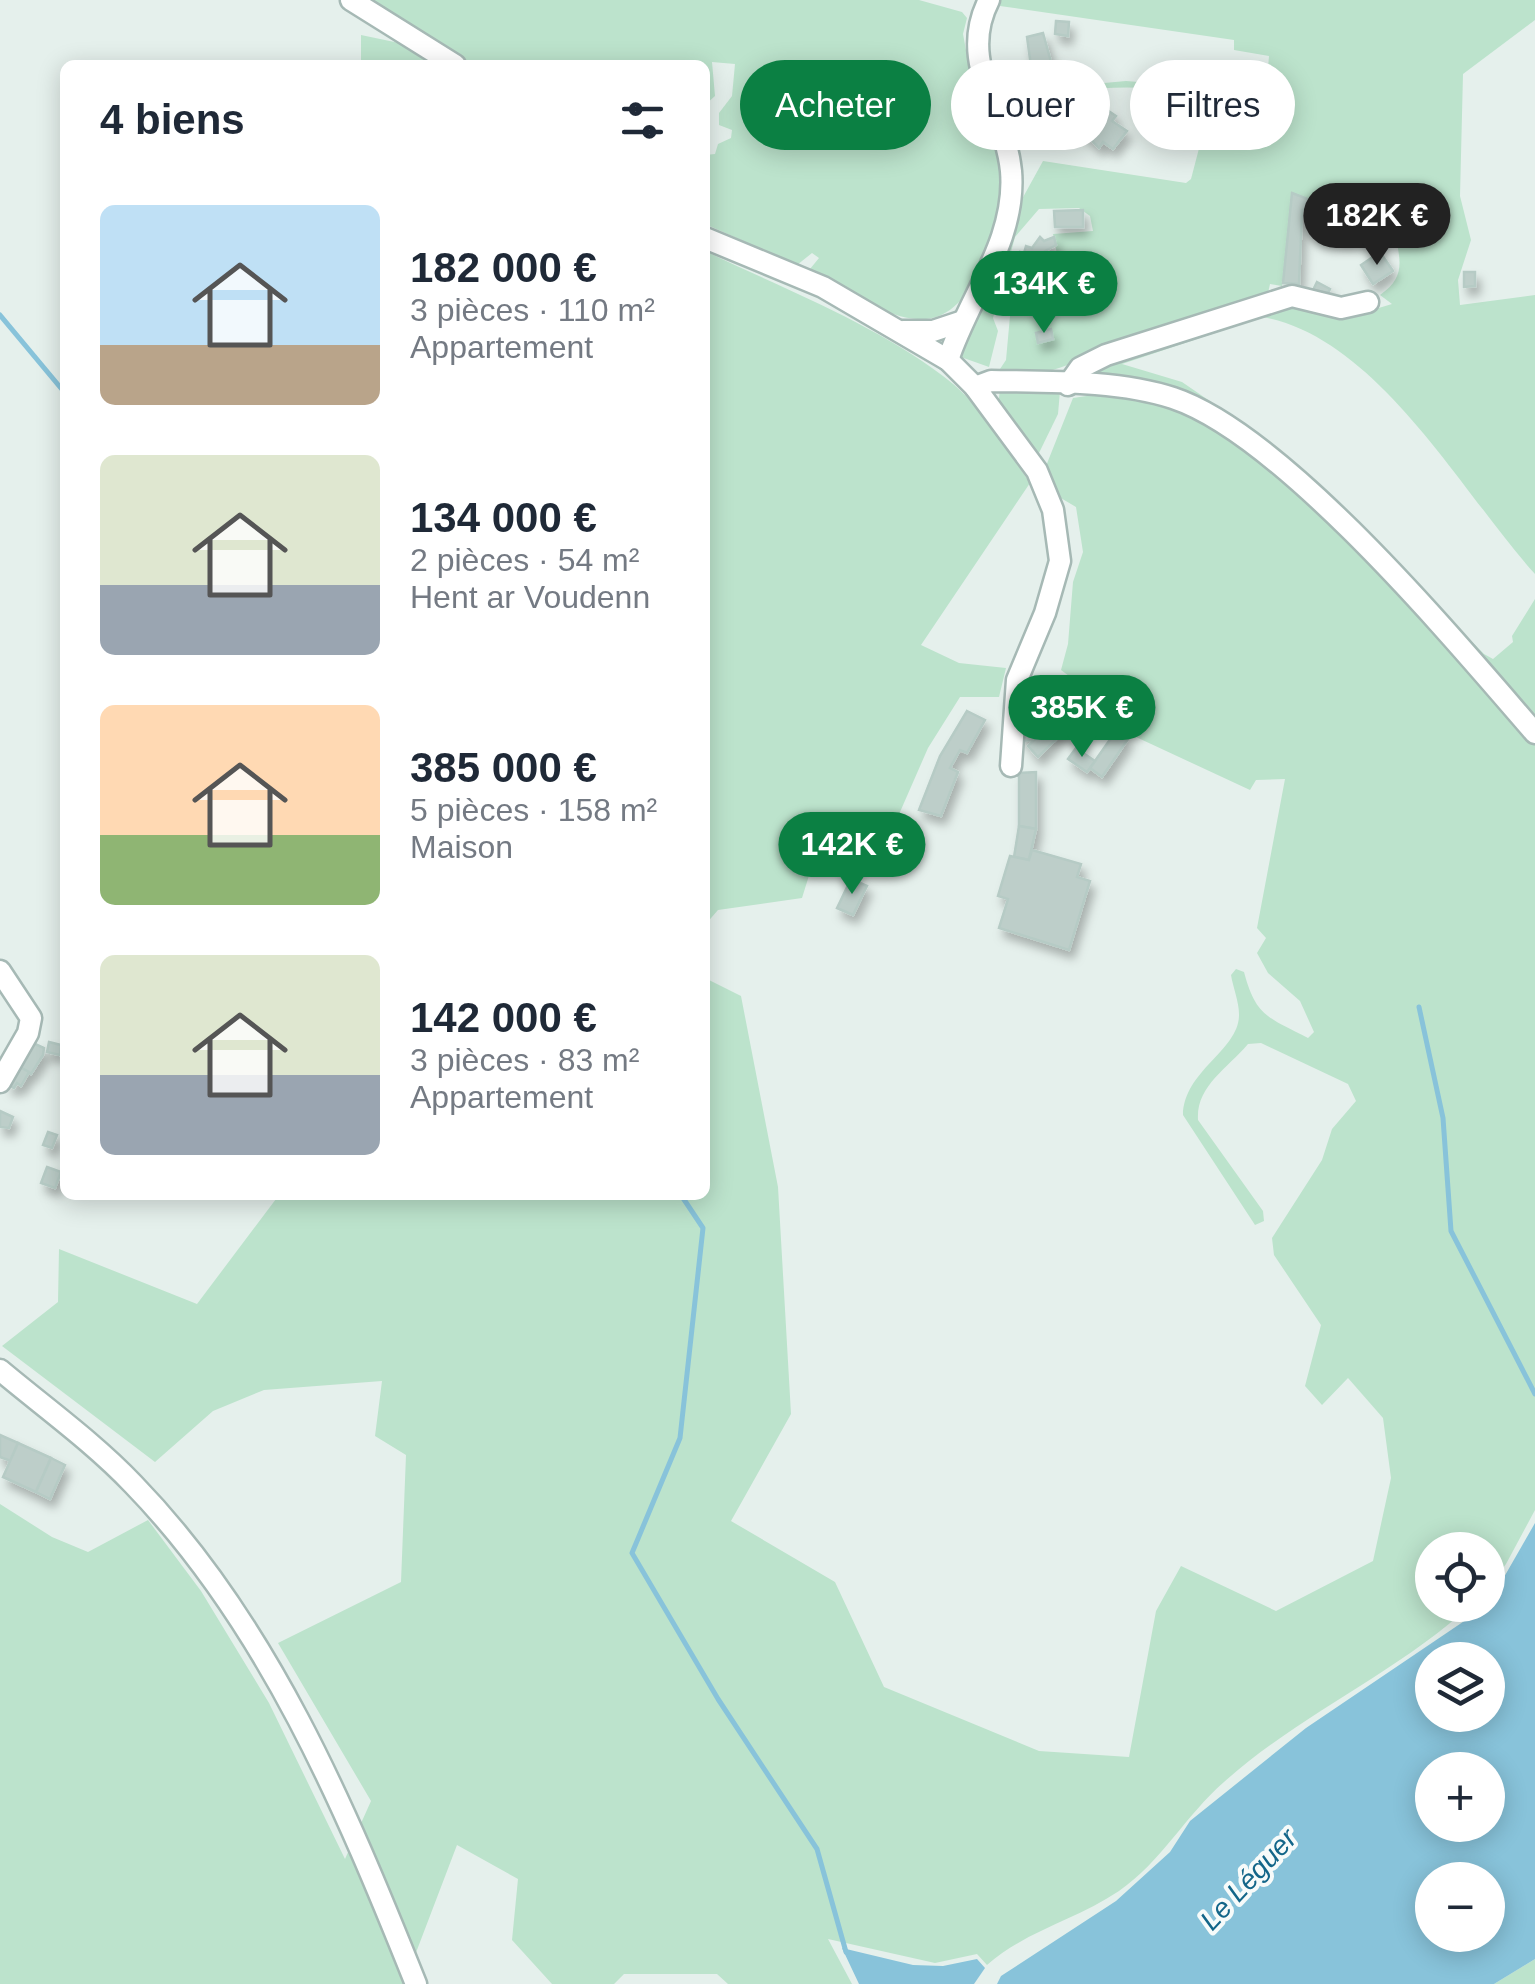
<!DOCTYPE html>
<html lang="fr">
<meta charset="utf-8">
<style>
:root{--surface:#fff;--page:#f6f6f7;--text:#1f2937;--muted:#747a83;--accent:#0b8043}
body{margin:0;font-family:Helvetica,sans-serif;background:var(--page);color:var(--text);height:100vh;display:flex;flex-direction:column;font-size:38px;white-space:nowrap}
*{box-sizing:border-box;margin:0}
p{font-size:32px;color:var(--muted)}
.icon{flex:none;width:55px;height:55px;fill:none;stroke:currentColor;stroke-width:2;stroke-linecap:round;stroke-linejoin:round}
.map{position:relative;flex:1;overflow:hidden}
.details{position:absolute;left:60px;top:60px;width:650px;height:1140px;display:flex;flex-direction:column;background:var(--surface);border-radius:15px;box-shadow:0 5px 25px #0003}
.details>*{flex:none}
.top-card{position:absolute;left:740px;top:60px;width:645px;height:90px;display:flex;gap:20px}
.controls{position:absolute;left:1415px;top:1532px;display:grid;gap:20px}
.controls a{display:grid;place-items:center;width:90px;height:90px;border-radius:50%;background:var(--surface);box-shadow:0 5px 25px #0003;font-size:50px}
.price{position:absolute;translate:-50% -85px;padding:0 22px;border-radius:35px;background:var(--accent);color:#fff;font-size:32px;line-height:65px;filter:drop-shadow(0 2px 5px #0008)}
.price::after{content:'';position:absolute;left:50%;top:60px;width:30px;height:22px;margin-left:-15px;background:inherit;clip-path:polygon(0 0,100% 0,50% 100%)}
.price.on{background:#222;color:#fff}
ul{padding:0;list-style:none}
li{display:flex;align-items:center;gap:30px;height:250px;padding:0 40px}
li span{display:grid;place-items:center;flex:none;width:280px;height:200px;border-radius:15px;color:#555}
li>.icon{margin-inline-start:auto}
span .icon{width:120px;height:120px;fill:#fffc;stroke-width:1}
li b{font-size:42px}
h2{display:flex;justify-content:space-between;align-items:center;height:120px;padding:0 40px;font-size:42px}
.chip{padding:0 35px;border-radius:45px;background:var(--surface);box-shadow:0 5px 25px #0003;font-size:35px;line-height:90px}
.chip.on{background:var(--accent);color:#fff}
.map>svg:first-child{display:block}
.green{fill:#bce3cc}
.water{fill:#88c3da;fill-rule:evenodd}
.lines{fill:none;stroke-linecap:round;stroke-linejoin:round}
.stream{stroke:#88c3da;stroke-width:5}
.building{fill:#bdcec9;stroke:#b6cbc5;stroke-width:2.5;filter:url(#shadow)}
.street-casing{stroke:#a6b9b5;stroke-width:25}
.street{stroke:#fff;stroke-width:20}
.labels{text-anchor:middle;stroke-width:8;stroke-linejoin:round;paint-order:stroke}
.water-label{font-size:28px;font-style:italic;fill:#136689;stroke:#f7fbfa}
</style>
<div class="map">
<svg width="1535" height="1984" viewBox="0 0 1535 1984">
<defs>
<filter id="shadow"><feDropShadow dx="4.5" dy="8" stdDeviation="5" flood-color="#0004"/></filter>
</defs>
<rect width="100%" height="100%" fill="#e5f0ec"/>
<g class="green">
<path d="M361 0H919L962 12 967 18 963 34 966 50C977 85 997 123 1002 159 1009 205 981 315 926 319 885 322 849 286 813 273L810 269 819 258 812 253 797 265 705 224V155L715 154 718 144 731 138 732 130 719 125V113L732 96 735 64 712 62 715 96 705 105V65H464Z"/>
<path d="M1001 0H1535V20L1463 74 1460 196 1471 240 1458 280 1460 305 1535 295V574C1461 492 1378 338 1263 317L1122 364 1182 382 1252 430 1317 485 1484 654 1493 659 1513 642 1512 636 1535 599V722L1348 525 1202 405 1083 380 1104 363 1293 303 1342 319 1392 304 1380 295C1405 278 1401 262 1395 234L1292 193 1282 286 1270 284 1268 293C1221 308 1174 323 1128 340 1078 357 1059 378 1003 374L1000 369 1006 360 1014 272 1025 276 1031 286 1040 282 1037 272 1050 274 1059 264 1053 234 1093 231 1090 216 1079 208 1039 209 1015 237 993 318 998 331 989 367 958 356 1016 210 1043 161 1186 183 1191 179 1213 95C1142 84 1076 83 1008 108L1005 102 1060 87 1126 81 1266 92 1269 56 1234 50V40L1000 6Z"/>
<path d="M361 35 404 44 431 65H361Z"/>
<path d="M705 251C784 289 873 323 943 376 980 403 1004 446 1030 483L921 645 959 663 1006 668 999 697H960L928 748 886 844 821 837 802 898 718 910 705 925Z"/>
<path d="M1000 390 1060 391 1058 414 1038 455 998 405Z"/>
<path d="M1113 392 1207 417 1326 514 1535 739V1510L1506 1564 1488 1588V1550H1432V1605H1471C1397 1673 1300 1714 1224 1782 1186 1815 1161 1862 1119 1891 1076 1920 1027 1930 987 1965L977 1954 935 1963 828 1939 852 1984H728L717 1974H624L614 1984H552L512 1940 518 1879 457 1845 404 1984H0V1504L52 1537 88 1552 148 1520 201 1591 269 1703 345 1859 371 1801 278 1643 401 1582 406 1455 375 1436 382 1381 264 1390 213 1411 155 1462 2 1346 58 1302 59 1249 197 1304 279 1195H705V978L741 996 778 1187 791 1414 731 1521 835 1582 884 1687 1039 1751 1129 1757 1156 1611 1181 1566 1276 1611 1373 1561 1391 1478 1383 1418 1348 1378 1322 1405 1305 1386 1321 1325 1274 1255 1272 1238 1322 1160 1332 1129 1356 1101 1348 1084 1261 1043 1248 1044C1227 1069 1196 1086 1198 1120L1263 1211 1264 1221 1255 1225 1183 1115C1184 1070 1240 1050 1239 1014 1239 1002 1233 987 1231 975L1236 969 1244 972C1256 1017 1268 1017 1308 1038L1314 1032 1300 1001 1268 973 1257 953 1266 938 1257 928 1285 779 1256 780 1250 790 1136 737 1114 723 1097 697 1061 670 1068 644 1073 582 1083 552 1076 507 1054 494 1046 466 1073 398Z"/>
<path d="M1535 1959V1984H1494Z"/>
</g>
<g class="water">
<path d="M1535 1523V1959L1494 1984H997L1001 1976 1116 1901 1170 1852 1190 1821 1306 1728 1488 1605ZM1432 1660H1488V1715H1432ZM1432 1770H1488V1825H1432ZM1432 1880H1488V1935H1432Z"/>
<path d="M842 1948 913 1965 943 1966 977 1959 985 1968 974 1984H859Z"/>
</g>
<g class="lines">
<g class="stream">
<path d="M0 315 65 393"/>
<path d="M1419 1007 1443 1118 1451 1231 1535 1394"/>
<path d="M681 1195 703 1228 680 1438 632 1553 718 1699 817 1849 846 1952"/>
</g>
</g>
<g class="building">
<path d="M1056 21 1069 22 1068 36 1055 34Z"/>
<path d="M1043 33 1053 69 1032 74 1027 37Z"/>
<path d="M1061 93 1064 101 1085 102 1103 115 1107 110 1116 116 1112 121 1127 131 1113 149 1103 142 1099 148 1074 122 1061 128 1047 99Z"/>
<path d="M1029 107 1031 118 1017 120 1016 109Z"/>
<path d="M1292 193 1313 201 1311 210H1302L1299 284 1283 283Z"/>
<path d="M1331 206 1373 224 1367 238 1349 230 1346 237 1334 232 1338 225 1325 220Z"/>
<path d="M1083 210V227H1055L1054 211Z"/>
<path d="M1373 212 1382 216 1379 224 1369 220Z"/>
<path d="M1040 237 1044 241 1054 237 1056 245 1045 251 1040 268 1028 265 1026 272 1016 269 1020 252 1024 253 1026 246 1032 248Z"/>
<path d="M1380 252 1393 271 1373 284 1361 265Z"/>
<path d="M1464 272H1475V286L1464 287Z"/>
<path d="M1317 282 1330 289 1328 293 1313 290Z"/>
<path d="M1051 329 1053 339 1038 343 1036 333Z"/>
<path d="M1064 710 1075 721 1038 757 1028 746Z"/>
<path d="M967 711 985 720 967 753 960 750 950 768 958 772 941 816 919 810 940 756Z"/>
<path d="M1022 726H1033V740L1022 741Z"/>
<path d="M1116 731 1128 739 1102 777 1090 768Z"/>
<path d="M1076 748 1095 761 1087 772 1068 759Z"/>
<path d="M1036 772V829L1019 826V773Z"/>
<path d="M1019 826 1036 829 1029 860 1014 857Z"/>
<path d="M1032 850 1081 864 1077 877 1090 881 1069 950 999 928 1008 899 998 896 1010 856 1029 860Z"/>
<path d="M851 879 867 886 853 915 837 908Z"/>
<path d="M49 1042 61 1045 60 1055 47 1052Z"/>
<path d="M35 1044 44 1048 43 1055 31 1074 18 1066 29 1046Z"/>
<path d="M18 1066 29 1072 21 1086 17 1083 14 1088 7 1084Z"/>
<path d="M0 1111 13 1117 9 1128 0 1127Z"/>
<path d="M48 1132 57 1135 52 1148 43 1145Z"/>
<path d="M47 1167 61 1172 55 1188 41 1183Z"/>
<path d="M0 1435 18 1443 11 1461 0 1457Z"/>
<path d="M18 1443 51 1458 36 1492 3 1477Z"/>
<path d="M51 1458 65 1465 50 1499 36 1492Z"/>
</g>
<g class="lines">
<defs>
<g id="street">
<path d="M351 0 455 65"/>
<path d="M705 238 823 287 948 360 975 387 1037 471 1053 510 1060 561 1045 613 1017 680 1011 766"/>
<path d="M903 331H933L963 321"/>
<path d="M948 360C968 298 1017 240 1011 171 1005 110 957 62 989 0"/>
<path d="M1068 385 1080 368 1106 355 1292 296 1341 308 1368 302"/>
<path d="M975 387 991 381C1049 382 1118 380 1173 398 1284 435 1456 642 1535 733"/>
<path d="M0 971 31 1018 28 1033 0 1082"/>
<path d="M0 1370C44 1407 93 1442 133 1484 268 1623 345 1807 416 1984"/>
</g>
</defs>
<use href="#street" class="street-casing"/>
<use href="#street" class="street"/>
</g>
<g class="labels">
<g class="water-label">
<text transform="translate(1248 1879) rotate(-47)" y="10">Le Léguer</text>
</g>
</g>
</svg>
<div class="controls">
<a><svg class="icon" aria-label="locate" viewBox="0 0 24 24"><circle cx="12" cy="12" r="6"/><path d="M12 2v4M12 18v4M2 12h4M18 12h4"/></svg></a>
<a><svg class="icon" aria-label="layers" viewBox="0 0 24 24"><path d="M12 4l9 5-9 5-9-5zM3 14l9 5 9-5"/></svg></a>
<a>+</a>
<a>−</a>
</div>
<b class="price on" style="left:1377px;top:268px">182K €</b>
<b class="price" style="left:1044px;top:336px">134K €</b>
<b class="price" style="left:1082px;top:760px">385K €</b>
<b class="price" style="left:852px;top:897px">142K €</b>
<div class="top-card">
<a class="chip on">Acheter</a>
<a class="chip">Louer</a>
<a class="chip">Filtres</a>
</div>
<section class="details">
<h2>4 biens<svg class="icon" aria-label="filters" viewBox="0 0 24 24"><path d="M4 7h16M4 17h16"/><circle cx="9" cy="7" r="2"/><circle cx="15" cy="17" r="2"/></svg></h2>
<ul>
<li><span style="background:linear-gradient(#bfe0f5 70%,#b9a48a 0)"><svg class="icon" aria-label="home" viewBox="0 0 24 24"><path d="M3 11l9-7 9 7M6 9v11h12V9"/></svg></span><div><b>182 000 €</b><p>3 pièces · 110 m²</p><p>Appartement</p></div></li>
<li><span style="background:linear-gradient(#dfe7d0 65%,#9aa5b1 0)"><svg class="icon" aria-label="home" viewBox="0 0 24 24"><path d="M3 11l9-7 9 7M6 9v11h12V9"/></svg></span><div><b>134 000 €</b><p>2 pièces · 54 m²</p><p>Hent ar Voudenn</p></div></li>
<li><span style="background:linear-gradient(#ffd9b3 65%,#8fb573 0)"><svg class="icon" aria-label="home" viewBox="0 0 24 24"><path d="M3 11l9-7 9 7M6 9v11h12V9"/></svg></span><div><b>385 000 €</b><p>5 pièces · 158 m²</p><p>Maison</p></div></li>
<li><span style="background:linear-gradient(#dfe7d0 60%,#9aa5b1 0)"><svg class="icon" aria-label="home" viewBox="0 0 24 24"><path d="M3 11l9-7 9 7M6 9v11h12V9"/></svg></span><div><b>142 000 €</b><p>3 pièces · 83 m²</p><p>Appartement</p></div></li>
</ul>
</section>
</div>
